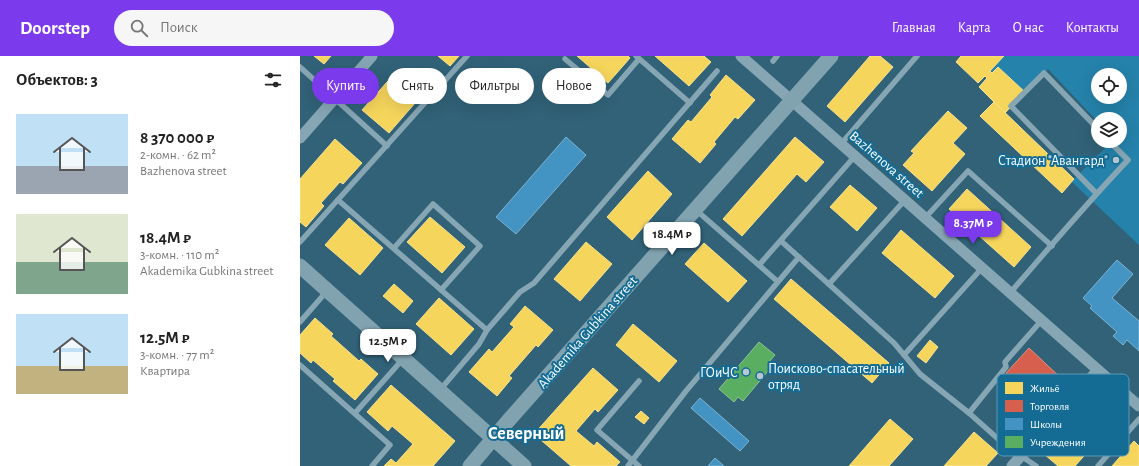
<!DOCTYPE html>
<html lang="ru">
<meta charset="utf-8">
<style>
:root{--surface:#fff;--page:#f6f6f6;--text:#222;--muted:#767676;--accent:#7c3aed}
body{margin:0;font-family:"Alegreya Sans",sans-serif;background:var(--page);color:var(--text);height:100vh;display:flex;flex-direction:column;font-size:15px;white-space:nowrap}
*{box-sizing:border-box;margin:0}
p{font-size:13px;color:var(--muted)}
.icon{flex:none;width:22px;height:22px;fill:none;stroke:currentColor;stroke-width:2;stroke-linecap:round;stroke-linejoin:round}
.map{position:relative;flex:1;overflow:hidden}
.sheet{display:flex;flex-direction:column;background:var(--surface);width:300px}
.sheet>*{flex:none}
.hud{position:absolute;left:12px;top:12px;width:380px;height:36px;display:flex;gap:8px}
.controls{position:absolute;left:791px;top:12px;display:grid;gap:8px}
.controls a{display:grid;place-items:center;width:36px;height:36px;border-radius:50%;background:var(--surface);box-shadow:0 4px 16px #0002;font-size:20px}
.price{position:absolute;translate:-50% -34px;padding:0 9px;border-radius:8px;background:#fff;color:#222;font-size:13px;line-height:26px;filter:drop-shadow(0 1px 2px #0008)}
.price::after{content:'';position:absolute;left:50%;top:24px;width:12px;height:9px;margin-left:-6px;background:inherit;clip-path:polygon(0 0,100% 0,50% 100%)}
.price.selected{background:var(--accent);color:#fff}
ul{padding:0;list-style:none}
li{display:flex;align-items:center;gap:12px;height:100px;padding:0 16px}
li span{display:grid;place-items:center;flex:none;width:112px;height:80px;border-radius:0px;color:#555}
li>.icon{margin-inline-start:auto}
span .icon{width:48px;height:48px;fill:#fffc;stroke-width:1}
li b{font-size:17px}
h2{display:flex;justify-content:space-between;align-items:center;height:48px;padding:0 16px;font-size:17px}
.tag{padding:0 14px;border-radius:18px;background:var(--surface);box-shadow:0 4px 16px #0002;font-size:14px;line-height:36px}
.tag.selected{background:var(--accent);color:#fff}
header{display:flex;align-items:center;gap:24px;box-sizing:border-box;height:56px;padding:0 20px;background:var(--accent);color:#fff}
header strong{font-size:19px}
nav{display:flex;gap:22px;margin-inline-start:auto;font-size:14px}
.search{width:280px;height:36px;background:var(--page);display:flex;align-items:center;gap:10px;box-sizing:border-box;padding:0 14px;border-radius:22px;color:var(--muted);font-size:15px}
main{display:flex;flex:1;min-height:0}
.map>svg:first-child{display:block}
.green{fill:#2582aa;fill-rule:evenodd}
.homes{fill:#f6d55c;stroke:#f9e28d}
.shops{fill:#d6604d;stroke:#e29082}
.schools{fill:#4393c3;stroke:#7bb3d5}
.public{fill:#5aae61;stroke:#8cc690}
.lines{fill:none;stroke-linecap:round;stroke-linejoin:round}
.lane{stroke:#87a6b4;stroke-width:5.5}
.street{stroke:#87a6b4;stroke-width:11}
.secondary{stroke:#81a2af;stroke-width:15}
.poi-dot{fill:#b7c8d0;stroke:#146c95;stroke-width:1.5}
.labels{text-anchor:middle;stroke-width:4;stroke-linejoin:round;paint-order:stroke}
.poi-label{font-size:14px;fill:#fff;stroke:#146c95;text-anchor:end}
.street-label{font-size:14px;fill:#fff;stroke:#146c95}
.district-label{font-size:18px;font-weight:bold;fill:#fff;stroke:#146c95}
.key{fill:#146c95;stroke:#5a98b5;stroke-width:1}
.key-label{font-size:11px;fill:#fff}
</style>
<header>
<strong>Doorstep</strong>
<div class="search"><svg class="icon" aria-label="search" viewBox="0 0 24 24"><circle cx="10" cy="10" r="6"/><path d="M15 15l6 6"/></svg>Поиск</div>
<nav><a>Главная</a><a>Карта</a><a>О нас</a><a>Контакты</a></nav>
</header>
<main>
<section class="sheet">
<h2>Объектов: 3<svg class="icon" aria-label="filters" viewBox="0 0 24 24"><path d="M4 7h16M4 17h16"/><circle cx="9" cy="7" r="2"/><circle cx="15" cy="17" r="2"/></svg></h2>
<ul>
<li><span style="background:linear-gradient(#bfe0f5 65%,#9aa5b1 0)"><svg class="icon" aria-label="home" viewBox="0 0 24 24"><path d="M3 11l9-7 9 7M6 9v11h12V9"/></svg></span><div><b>8 370 000 ₽</b><p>2-комн. · 62 m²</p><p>Bazhenova street</p></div></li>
<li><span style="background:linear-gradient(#dfe7d0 60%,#7fa58c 0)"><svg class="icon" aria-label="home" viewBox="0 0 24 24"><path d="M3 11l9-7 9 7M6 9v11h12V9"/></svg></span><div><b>18.4M ₽</b><p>3-комн. · 110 m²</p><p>Akademika Gubkina street</p></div></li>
<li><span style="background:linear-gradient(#bfe0f5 65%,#c2b280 0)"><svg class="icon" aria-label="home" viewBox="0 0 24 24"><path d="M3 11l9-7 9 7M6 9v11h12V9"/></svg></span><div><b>12.5M ₽</b><p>3-комн. · 77 m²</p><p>Квартира</p></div></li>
</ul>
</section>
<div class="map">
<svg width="839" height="410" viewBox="0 0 839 410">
<rect width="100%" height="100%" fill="#316278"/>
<path class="green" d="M661 0H839V189L772 126 762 137 680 60 694 46 679 31 687 22 685 20 678 27 656 6ZM748 13 798 66V63H820V85H812L774 123 705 57ZM798 19H820V41H798Z"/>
<g class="homes">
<path d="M14 0H31L24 8Z"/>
<path d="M138 0H159L150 10Z"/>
<path d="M277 0H328L330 2 308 27Z"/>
<path d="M355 0H404L411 6 389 30Z"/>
<path d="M570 0H580L593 11 545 66 527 50Z"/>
<path d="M661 0H704L690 15 692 17 698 11 725 36 705 57 679 31 687 22 685 20 678 27 656 6Z"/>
<path d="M96 16 122 39 89 77 62 54Z"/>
<path d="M426 19 455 44 438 63 435 61 414 86 416 88 400 107 372 83 388 64 391 66 412 41 410 39Z"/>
<path d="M694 46 774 123 762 137 680 60Z"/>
<path d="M648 55 667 72 653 87 665 98 632 135 603 109 614 97 611 95Z"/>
<path d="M495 81 524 106 506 126 497 118 442 180 423 163Z"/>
<path d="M35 83 62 107 43 128 40 126 21 147 24 150 6 171 0 166V123Z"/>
<path d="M348 115 372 138 332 184 307 161Z"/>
<path d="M550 129 577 152 557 175 530 151Z"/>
<path d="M667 133 731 191 714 211 649 153Z"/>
<path d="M130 161 165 191 142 217 107 186Z"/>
<path d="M49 162 83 192 60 219 25 189Z"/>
<path d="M601 174 654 220 635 242 582 197Z"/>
<path d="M286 186 312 208 280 245 254 223Z"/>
<path d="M404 187 447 225 428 246 385 208Z"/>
<path d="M491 223 589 307 572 327 474 243Z"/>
<path d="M94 228 113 245 103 257 83 240Z"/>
<path d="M139 242 174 273 151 299 116 268Z"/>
<path d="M225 250 253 274 238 291 236 289 209 320 212 322 197 340 169 316 189 293 192 296 214 271 210 268Z"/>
<path d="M15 262 33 278 31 280 59 305 61 303 78 318 55 344 33 325 35 323 13 304 11 307 0 297V279Z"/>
<path d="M333 268 377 305 359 326 316 289Z"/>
<path d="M630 284 638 291 626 307 617 300Z"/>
<path d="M293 312 318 334 298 356 295 353 276 375 294 390 297 386 320 406 316 410H271L234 378Z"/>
<path d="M91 329 155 385 133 410H84L91 403 96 407 113 388 92 370 88 375 67 356Z"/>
<path d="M792 343 821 369 802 392 791 383 788 388 792 391 775 410H758L744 398Z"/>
<path d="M341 355 349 362 344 368 335 361Z"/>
<path d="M590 363 613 383 589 410H549Z"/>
<path d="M674 376 698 397 686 410H644Z"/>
<path d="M834 385 839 390V410H812Z"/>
</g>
<path class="shops" d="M729 292 763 324 739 349 706 317Z"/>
<g class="schools">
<path d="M266 81 286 99 216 178 196 161Z"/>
<path d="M817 204 833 218 812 242 839 265V295L827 284 823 289 813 280 817 276 790 252 792 250 783 242Z"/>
<path d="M400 342 449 385 440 395 391 352Z"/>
<path d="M415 402 424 410H408Z"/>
</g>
<path class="public" d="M459 286 475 299 469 306 473 309 443 345 438 341 434 346 419 333Z"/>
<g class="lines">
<g class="lane">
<path d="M336 0 390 47"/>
<path d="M265 3 308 39 339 3"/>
<path d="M473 5 477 0"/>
<path d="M0 11 87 90"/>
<path d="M541 88 617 0"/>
<path d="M796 137 711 50 744 17 798 73"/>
<path d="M38 144 187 274"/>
<path d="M396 154 477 225"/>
<path d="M625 162 668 115 752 190"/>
<path d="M481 185 594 287 620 318 669 357 705 389 736 410"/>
<path d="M0 186 167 0"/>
<path d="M94 192 133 148 180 190 141 234"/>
<path d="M459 209 555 100"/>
<path d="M529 228 605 144"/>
<path d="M710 237C749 192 787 147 828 104L809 85"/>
<path d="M0 266 27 235"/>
<path d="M604 299 682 212"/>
<path d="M0 309 90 389 72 410"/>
<path d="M140 334 179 288 187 274 220 236 234 227 417 15"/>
<path d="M55 357 103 303"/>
<path d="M669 357 706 311 705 306 742 264"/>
<path d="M328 410 386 335 499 201"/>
<path d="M339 410 297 374 339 325"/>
<path d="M798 410 839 363"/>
</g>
<g class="street">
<path d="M441 0 839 350"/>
<path d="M0 82 72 0"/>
<path d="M712 410 798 314"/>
</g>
<g class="secondary">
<path d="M0 210 224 410"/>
<path d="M170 410 208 365 531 0"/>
</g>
</g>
<g class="poi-dot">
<circle cx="816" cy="104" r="4"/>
<circle cx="446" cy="316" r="4"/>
<circle cx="460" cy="320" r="4"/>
</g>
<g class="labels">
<g class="poi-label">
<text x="808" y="109">Стадион "Авангард"</text>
<text x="468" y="317" text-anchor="start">Поисково-спасательный<tspan x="468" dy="16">отряд</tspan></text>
<text x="438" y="321">ГОиЧС</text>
</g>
<g class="street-label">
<text transform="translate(587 108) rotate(41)" y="5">Bazhenova street</text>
<text transform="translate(287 276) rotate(-49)" y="5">Akademika Gubkina street</text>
</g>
<g class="district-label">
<text x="226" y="383">Северный</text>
</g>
</g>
<rect x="697" y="318" width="132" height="82" rx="6" class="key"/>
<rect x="705" y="326" width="18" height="12" fill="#f6d55c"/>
<rect x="705" y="344" width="18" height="12" fill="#d6604d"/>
<rect x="705" y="362" width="18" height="12" fill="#4393c3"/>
<rect x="705" y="380" width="18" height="12" fill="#5aae61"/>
<g class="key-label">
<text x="730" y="336">Жильё</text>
<text x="730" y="354">Торговля</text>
<text x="730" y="372">Школы</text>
<text x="730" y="390">Учреждения</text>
</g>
</svg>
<div class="controls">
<a><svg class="icon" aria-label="locate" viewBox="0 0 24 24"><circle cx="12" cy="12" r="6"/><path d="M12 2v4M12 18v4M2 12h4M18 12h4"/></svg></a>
<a><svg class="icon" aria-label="layers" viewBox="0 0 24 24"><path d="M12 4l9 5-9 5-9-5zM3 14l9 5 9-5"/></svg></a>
</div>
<b class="price selected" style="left:673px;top:189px">8.37M ₽</b>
<b class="price" style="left:372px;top:200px">18.4M ₽</b>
<b class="price" style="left:88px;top:307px">12.5M ₽</b>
<div class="hud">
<a class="tag selected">Купить</a>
<a class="tag">Снять</a>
<a class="tag">Фильтры</a>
<a class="tag">Новое</a>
</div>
</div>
</main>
